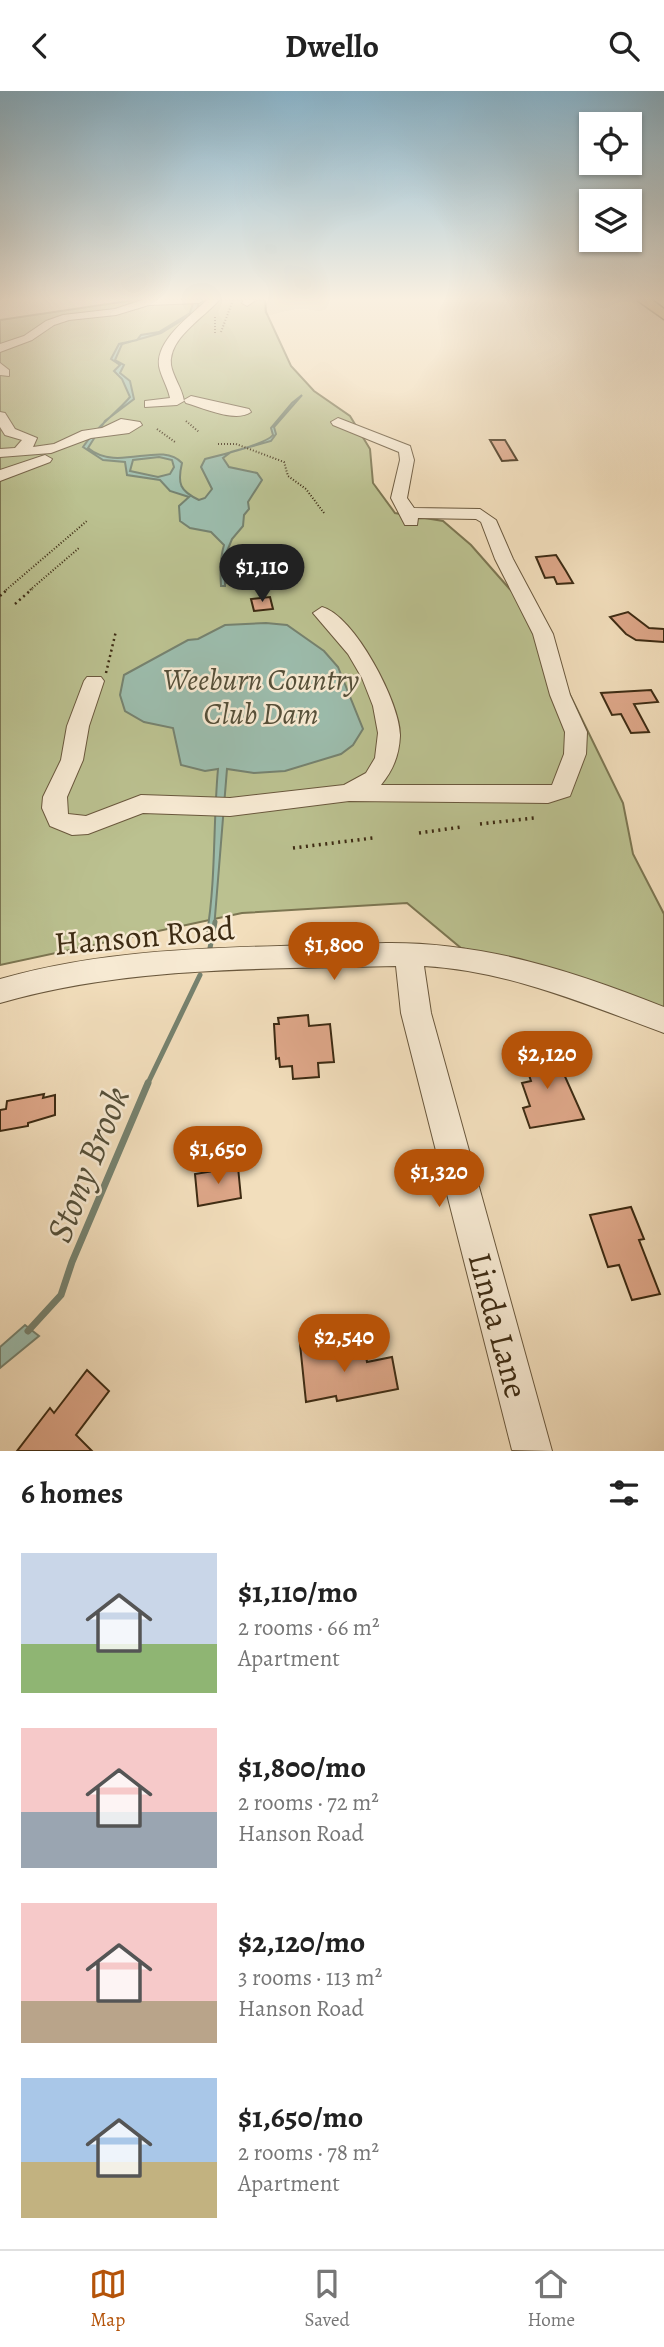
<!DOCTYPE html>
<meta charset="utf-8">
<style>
:root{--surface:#fff;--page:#f6f6f6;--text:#222;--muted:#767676;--line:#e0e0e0;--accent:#b45309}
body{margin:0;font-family:Alegreya,serif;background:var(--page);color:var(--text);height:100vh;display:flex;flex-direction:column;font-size:26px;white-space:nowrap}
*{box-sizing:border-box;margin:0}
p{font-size:23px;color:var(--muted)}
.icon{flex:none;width:38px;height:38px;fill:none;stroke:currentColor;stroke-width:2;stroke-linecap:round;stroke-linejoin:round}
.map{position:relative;height:1360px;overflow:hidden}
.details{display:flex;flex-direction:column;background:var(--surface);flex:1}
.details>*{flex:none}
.buttons{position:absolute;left:579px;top:21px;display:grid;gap:14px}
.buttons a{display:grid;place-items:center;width:63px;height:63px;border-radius:0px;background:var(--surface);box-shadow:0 2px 5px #0004;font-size:35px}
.price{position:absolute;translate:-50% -60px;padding:0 16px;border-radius:24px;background:var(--accent);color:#fff;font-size:23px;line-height:46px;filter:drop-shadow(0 2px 4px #0008)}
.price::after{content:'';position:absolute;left:50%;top:42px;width:21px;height:16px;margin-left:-10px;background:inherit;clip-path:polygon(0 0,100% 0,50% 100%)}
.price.on{background:#222;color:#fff}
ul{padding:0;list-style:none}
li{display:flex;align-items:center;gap:21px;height:175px;padding:0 21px}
li span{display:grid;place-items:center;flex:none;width:196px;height:140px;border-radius:0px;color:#555}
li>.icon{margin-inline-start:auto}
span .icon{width:84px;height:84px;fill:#fffc;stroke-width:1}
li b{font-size:30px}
h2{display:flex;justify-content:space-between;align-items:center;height:84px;padding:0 21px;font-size:30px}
header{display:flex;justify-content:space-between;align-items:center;height:91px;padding:0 21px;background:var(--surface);font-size:32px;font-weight:700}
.tabs{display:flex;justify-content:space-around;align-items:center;height:98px;border-top:2px solid var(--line);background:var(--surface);font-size:19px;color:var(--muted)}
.tabs a{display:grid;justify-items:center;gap:4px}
.tabs .on{color:var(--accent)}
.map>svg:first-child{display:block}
.green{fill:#bbc190;stroke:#7c7652;stroke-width:2}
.water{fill:#9cbcac;stroke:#76826f;stroke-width:2;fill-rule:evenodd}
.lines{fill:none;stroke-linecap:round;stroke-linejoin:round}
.stream-far1{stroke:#76826f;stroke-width:5}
.stream{stroke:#76826f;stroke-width:7}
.building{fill:#dea789;stroke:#3d2b13;stroke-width:2}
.minor-casing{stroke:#6a583d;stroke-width:2}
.major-casing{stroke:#3d2b13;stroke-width:3}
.path-far2{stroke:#3d2b13;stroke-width:2;stroke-dasharray:1 2;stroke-linecap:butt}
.path-far1{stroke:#3d2b13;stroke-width:2.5;stroke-dasharray:2 3.5;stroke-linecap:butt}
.path{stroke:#3d2b13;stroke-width:3.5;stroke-dasharray:2 4.5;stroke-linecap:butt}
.minor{fill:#f7ead3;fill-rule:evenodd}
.major{fill:#e9bf7e;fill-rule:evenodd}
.labels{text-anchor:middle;stroke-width:5;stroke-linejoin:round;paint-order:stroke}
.water-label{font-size:30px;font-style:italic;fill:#554f39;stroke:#f7ead3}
.near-street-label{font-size:33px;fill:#3d2b13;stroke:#f7ead3}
.near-water-label{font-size:37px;font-style:italic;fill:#554f39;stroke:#f7ead3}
</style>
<header><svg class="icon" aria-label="back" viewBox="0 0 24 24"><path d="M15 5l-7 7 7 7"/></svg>Dwello<svg class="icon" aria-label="search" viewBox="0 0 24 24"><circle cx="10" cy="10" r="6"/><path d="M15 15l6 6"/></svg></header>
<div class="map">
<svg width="664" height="1360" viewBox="0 0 664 1360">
<rect width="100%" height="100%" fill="#f2debc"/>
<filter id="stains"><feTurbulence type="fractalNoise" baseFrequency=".00286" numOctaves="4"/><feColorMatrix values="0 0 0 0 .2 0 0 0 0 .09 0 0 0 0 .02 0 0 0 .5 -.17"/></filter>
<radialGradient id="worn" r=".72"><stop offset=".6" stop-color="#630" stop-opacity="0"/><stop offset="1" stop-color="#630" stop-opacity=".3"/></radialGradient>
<path class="green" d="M135 209H265L266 221 291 275 314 300 350 325 370 358 373 392 395 422 443 430 471 454 529 520 623 712 633 763 664 823V918L556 881 461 857 407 812 242 822 0 874V229Z"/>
<g class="water">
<path d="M199 209 197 220 161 242 122 253 115 269 124 274 120 282 130 290 134 308 105 330 88 357C118 382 161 349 182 372 177 393 180 400 199 409L205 407 212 398 201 376 205 368C218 365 266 353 273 344L271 337 292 312 302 304 274 336 276 343 271 350 231 361 223 367 229 376 257 382 262 389 248 411 249 418 244 424 243 435 232 448 225 465V495H221C220 480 220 467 224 454L211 441 190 437 180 430 179 415 189 406 170 400 160 389 127 384 125 371 103 369 83 356C97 334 114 325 130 306L122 288 114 280 120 274 111 268 119 253 137 249 141 244 159 241 190 222 193 212ZM159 366 172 369 174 376 170 383 158 386 130 380 133 369Z"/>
<path d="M266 532 287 534 324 560 338 576 363 638 353 654 341 663 285 680 254 682 227 678 214 838 207 842C216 788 213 732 218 678L205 680 181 674 173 637 144 631 125 620 120 604 124 584 188 549 198 548 225 534Z"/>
<path d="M25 1234 39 1245 0 1277V1256Z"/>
</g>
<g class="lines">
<g class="stream-far1">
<path d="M210 857 215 831"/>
<path d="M147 994 200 884"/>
</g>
<path class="stream" d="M28 1240 61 1204 72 1171 148 992"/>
</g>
<g class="building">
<path d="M490 349H505L517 369 502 370Z"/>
<path d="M556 464 566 480 573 492 557 493 554 486 545 487 536 466Z"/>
<path d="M270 506 273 518 254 520 251 508Z"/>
<path d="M628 521 649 537 664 538V551L636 549 626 543 610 526Z"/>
<path d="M651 599 658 611 634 613 649 641 631 642 621 623 612 624 601 602Z"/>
<path d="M308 924 309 935 330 933 334 971 318 972 319 986 293 988 292 975 280 976 279 967 276 968 274 933H279L278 927Z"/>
<path d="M540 952 548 974 559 972 584 1028 530 1037 523 1017 530 1015 522 992 531 990 519 955Z"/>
<path d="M44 1003 43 1007 55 1004V1024L28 1032V1035L0 1040V1019L6 1018 7 1010Z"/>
<path d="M238 1076 241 1107 198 1115 195 1083Z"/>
<path d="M631 1116 644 1148 639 1149 660 1203 632 1209 619 1174 608 1176 590 1124Z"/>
<path d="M321 1249 323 1267 365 1260 367 1271 392 1266 398 1298 337 1310 336 1305 306 1311 300 1253Z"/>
<path d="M87 1279 109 1300 76 1344 92 1360H17L50 1317 54 1322Z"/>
</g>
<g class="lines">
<defs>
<g id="minor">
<path d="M142 209H204L199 212 149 214 116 224 69 229 54 234 32 249 0 261V253L24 245 46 230 63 224 115 218Z"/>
<path d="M207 209H219C204 227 168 247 171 274 173 286 182 297 184 310L177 314 145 316V310L170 307C168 296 161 286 159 275 156 249 190 225 207 209Z"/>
<path d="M244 209H256L247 215 242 212Z"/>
<path d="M0 272 9 279V285L0 284Z"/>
<path d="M191 305 249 318 251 321C236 332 203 317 186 312L184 309Z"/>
<path d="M0 321 5 322 15 338 37 347 33 356 54 353 82 340 102 337 121 328 140 331 142 334 129 342 91 347 51 362 0 366V358L15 357 22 349 5 344 0 336Z"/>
<path d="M338 327 410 355 414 369 407 407 414 417 480 418 496 429 513 468 553 543 570 604 587 641 586 663 570 705 548 712 349 710 230 725 143 722 88 743 72 744 50 735 42 717 43 706 61 669 67 635 84 590 87 586H101L104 590 89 635 83 669 67 706 68 723 86 725 141 704 230 707 344 694 366 682 375 667 378 642 373 615 362 587 348 563 313 522 322 516C354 524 401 613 400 645 399 665 393 679 381 694H552L564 663 565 641 550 604 533 543 495 468 481 431 476 428 418 427 417 434H405L391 407 400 369 399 361 333 334 331 331Z"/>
<path d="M45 364 52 368 50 371 0 390V379Z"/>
<path d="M386 852C484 851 574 880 664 916V942C585 913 509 880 424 875L431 922 552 1360 512 1359 401 922 396 875C265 878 127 875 0 912V888C126 852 257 857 386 852Z"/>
</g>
<path id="major" d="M637 209H652L664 218V228Z"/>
</defs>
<use href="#minor" class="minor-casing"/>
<use href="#major" class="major-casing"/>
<g class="path-far2">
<path d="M215 226V243"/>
<path d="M221 241 233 209"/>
<path d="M186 330 199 341"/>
<path d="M157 338 175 351"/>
<path d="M218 353H236L284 371 288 385 306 398 324 422"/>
<path d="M6 499 88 429"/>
<path d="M30 499 79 457"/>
</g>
<g class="path-far1">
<path d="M0 505 8 498"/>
<path d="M15 513 32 498"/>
<path d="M106 582 116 540"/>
</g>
<g class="path">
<path d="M480 733 534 727"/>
<path d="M419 742 461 736"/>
<path d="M293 757 373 747"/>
</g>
<use href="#minor" class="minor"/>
<use href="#major" class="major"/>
</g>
<linearGradient id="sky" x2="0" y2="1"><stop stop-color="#89b7d0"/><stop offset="0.52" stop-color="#f9f0e1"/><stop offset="1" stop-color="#f9f0e1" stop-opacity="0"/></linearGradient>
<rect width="664" height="400" fill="url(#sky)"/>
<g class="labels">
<g class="water-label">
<text x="261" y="599">Weeburn Country<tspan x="261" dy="34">Club Dam</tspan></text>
</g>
<g class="near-street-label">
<text transform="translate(144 844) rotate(-5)" y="12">Hanson Road</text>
<text transform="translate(499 1234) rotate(75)" y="12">Linda Lane</text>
</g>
<g class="near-water-label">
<text transform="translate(87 1073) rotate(-68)" y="13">Stony Brook</text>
</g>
</g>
<rect width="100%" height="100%" filter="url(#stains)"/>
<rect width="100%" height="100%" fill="url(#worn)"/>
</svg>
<div class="buttons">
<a><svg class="icon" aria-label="locate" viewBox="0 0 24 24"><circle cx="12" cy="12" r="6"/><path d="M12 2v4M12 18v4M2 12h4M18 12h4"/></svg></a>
<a><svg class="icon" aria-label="layers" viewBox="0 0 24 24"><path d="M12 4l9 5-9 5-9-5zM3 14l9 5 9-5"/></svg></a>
</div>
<b class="price on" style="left:262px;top:513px">$1,110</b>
<b class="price" style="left:334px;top:891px">$1,800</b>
<b class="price" style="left:547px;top:1000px">$2,120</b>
<b class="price" style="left:218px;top:1095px">$1,650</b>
<b class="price" style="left:439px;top:1118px">$1,320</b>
<b class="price" style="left:344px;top:1283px">$2,540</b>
</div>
<section class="details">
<h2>6 homes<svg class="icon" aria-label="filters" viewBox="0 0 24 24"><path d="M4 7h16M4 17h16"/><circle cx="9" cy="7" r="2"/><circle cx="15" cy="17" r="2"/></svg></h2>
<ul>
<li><span style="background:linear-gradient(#c9d6e8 65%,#8fb573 0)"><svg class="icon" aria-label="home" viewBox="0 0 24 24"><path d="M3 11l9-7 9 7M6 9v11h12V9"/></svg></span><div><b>$1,110/mo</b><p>2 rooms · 66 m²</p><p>Apartment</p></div></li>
<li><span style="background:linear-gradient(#f6c9c9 60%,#9aa5b1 0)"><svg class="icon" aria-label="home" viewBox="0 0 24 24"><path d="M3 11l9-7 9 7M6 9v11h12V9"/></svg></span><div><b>$1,800/mo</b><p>2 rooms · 72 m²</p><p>Hanson Road</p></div></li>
<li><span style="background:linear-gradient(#f6c9c9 70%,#b9a48a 0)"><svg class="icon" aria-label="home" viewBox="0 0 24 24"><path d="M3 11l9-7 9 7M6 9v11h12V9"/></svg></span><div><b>$2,120/mo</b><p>3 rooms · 113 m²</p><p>Hanson Road</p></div></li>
<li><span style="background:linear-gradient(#a9c7e8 60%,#c2b280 0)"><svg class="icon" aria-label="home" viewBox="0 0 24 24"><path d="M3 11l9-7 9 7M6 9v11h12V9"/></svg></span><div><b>$1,650/mo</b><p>2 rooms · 78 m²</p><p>Apartment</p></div></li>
</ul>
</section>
<nav class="tabs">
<a class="on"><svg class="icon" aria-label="map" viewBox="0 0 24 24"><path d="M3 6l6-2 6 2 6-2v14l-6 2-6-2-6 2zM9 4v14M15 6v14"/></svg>Map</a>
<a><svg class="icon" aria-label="saved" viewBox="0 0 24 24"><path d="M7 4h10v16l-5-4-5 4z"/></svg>Saved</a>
<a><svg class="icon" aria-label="home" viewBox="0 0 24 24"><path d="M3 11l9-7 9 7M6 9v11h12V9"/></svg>Home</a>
</nav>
